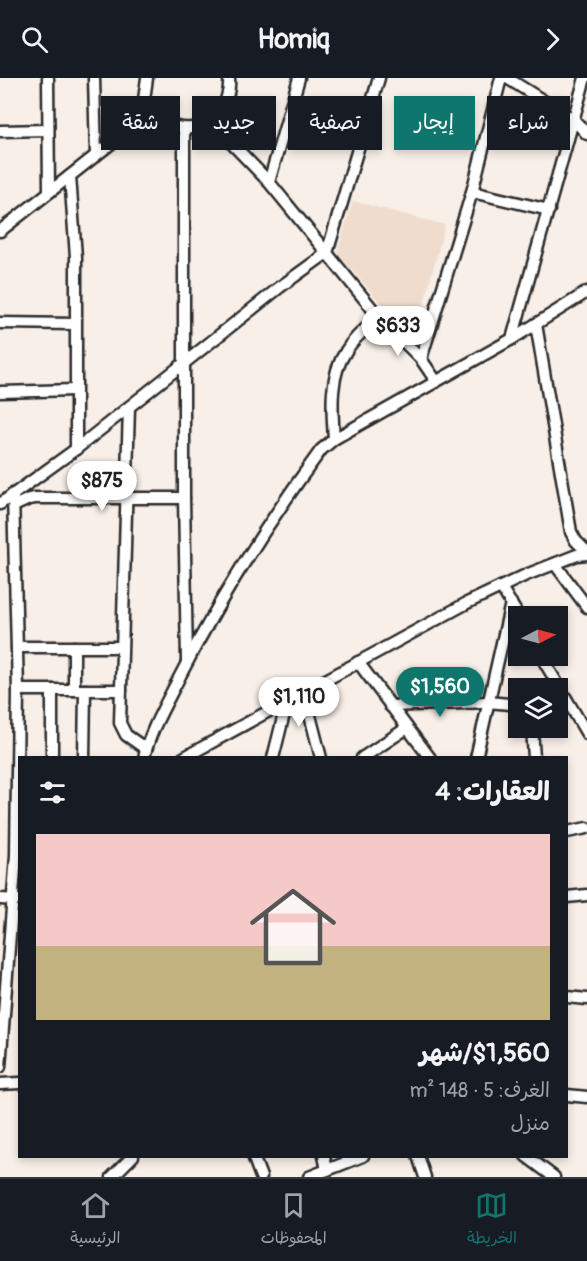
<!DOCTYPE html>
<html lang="ar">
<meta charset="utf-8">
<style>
:root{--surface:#171b24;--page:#20242c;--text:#f1f3f6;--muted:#9ea1a6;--line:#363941;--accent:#0f766e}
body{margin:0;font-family:Pangolin,"Playpen Sans Arabic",sans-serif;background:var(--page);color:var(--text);direction:rtl;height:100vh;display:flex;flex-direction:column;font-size:22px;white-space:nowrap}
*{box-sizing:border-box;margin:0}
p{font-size:20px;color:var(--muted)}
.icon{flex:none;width:33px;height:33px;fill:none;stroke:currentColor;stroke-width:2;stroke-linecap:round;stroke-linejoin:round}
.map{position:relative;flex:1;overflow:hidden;direction:ltr}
.side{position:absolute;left:18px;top:678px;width:550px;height:402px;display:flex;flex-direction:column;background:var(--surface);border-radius:0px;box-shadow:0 3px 9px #0003;direction:rtl}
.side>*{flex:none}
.hud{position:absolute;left:18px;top:18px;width:552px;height:54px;direction:rtl;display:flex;gap:12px}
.needle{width:39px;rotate:84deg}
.controls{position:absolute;left:508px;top:528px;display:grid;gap:12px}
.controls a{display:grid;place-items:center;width:60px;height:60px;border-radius:0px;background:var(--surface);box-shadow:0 3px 9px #0003;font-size:30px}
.price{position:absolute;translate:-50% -51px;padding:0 14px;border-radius:21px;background:#fff;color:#222;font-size:20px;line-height:39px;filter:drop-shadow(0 2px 3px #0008)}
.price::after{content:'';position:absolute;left:50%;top:36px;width:18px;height:14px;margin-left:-9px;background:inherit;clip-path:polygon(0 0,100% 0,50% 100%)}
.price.selected{background:var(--accent);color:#fff}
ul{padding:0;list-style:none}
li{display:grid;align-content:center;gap:12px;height:318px;padding:0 18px}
li span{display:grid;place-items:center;height:186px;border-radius:0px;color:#555}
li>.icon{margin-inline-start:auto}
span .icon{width:108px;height:108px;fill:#fffc;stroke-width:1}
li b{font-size:26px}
h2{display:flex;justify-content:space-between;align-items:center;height:72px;padding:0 18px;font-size:26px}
.pill{padding:0 21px;border-radius:0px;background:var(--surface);box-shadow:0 3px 9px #0003;font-size:21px;line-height:54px}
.pill.selected{background:var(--accent);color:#fff}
header{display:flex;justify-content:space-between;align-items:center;height:78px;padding:0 18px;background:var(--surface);font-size:27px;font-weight:800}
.tabs{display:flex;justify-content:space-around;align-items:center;height:84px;border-top:2px solid var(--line);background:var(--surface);font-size:16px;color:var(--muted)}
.tabs a{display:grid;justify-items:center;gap:3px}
.tabs .selected{color:var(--accent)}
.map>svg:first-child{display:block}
.built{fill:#efdccc}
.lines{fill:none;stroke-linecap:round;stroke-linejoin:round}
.minor-casing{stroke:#2b2b2b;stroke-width:15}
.minor{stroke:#fff;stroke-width:10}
</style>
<header><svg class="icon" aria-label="forward" viewBox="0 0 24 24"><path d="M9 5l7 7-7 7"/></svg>Homiq<svg class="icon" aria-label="search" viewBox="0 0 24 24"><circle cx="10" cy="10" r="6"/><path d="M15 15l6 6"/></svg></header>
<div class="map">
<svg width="587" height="1099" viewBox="0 0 587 1099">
<rect width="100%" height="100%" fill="#f8efe8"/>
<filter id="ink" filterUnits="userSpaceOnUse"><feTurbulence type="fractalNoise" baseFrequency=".0167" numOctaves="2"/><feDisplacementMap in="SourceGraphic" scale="12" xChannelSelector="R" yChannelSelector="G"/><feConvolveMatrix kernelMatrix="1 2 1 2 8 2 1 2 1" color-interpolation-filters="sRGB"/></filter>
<g filter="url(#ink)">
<path class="built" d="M353 123 445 147 419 244 394 240 337 175Z"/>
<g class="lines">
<defs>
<g id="minor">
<path d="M48 0 49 114"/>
<path d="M94 0 96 77"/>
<path d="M507 0 574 42 587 56"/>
<path d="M142 36C171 50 205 63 224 27 228 18 230 10 229 0"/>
<path d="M211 44 269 104 379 239 421 281 436 303"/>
<path d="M184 51V420L187 583"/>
<path d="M0 53 47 52"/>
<path d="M70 98 76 179V371"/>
<path d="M269 104 299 0"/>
<path d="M472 114 549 132"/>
<path d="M0 153 137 45 142 36 147 0"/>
<path d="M0 245 75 246"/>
<path d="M536 246 571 454 576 463 587 474"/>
<path d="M512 261 585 0"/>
<path d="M421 281 472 114 501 0"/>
<path d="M0 314 75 312"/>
<path d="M129 329 120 645 126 657 146 671"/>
<path d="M334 361C332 332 329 298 346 273 354 259 368 249 379 239"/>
<path d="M0 426 76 371 280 209 327 175 379 0"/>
<path d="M14 428 29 421 35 420H184"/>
<path d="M555 486 587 529"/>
<path d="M501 509 519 539"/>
<path d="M17 569H121"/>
<path d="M74 569V612"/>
<path d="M541 578 587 656"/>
<path d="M358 584 430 680"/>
<path d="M18 612H121"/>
<path d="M304 614 321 680"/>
<path d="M390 628 488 624 519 627"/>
<path d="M532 650 534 680"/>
<path d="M52 680V612"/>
<path d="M84 680 85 612"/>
<path d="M144 680C150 652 166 626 179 600 219 521 268 444 321 372L334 361 512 261 587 214"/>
<path d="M183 680 467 525 526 497 577 477 587 476"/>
<path d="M273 680 287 624"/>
<path d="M362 680 407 650"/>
<path d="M476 680 511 525"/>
<path d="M567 754 587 750"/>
<path d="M567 819 587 817"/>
<path d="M0 821 19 822"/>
<path d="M567 919 587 921"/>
<path d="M0 989 16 777 18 612 13 416"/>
<path d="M0 1006 20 1005"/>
<path d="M567 1017 587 1019"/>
<path d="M253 1078 261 1099"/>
<path d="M324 1078 327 1092"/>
<path d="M418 1078 425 1099"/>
<path d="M526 1078 554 1099"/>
<path d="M112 1099 133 1078"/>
<path d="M309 1099 363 1078"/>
</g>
</defs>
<use href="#minor" class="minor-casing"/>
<use href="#minor" class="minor"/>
</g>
</g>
</svg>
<div class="controls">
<a><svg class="needle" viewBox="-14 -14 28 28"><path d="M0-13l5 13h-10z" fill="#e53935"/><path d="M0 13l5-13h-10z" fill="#9ea1a6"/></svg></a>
<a><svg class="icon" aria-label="layers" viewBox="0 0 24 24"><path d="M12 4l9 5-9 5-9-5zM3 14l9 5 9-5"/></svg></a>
</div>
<b class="price" style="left:398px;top:279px">$633</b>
<b class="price" style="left:102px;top:434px">$875</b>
<b class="price selected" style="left:440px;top:640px">$1,560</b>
<b class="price" style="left:299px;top:650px">$1,110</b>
<div class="hud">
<a class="pill">شراء</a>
<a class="pill selected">إيجار</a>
<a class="pill">تصفية</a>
<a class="pill">جديد</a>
<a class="pill">شقة</a>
</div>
<section class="side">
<h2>العقارات: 4<svg class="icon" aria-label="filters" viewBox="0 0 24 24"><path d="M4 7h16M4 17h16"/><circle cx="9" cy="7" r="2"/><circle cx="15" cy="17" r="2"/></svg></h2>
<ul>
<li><span style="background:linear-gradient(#f6c9c9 60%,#c2b280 0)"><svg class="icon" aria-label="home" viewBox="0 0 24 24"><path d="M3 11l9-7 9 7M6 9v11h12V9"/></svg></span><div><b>$1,560/شهر</b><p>الغرف: 5 · 148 m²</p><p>منزل</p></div></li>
</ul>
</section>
</div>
<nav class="tabs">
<a class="selected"><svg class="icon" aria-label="map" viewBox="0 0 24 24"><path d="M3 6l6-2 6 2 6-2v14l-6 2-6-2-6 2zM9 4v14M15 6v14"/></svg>الخريطة</a>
<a><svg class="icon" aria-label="saved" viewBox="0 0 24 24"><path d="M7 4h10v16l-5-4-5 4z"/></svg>المحفوظات</a>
<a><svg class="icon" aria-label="home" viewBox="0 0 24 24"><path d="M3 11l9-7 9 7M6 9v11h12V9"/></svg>الرئيسية</a>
</nav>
